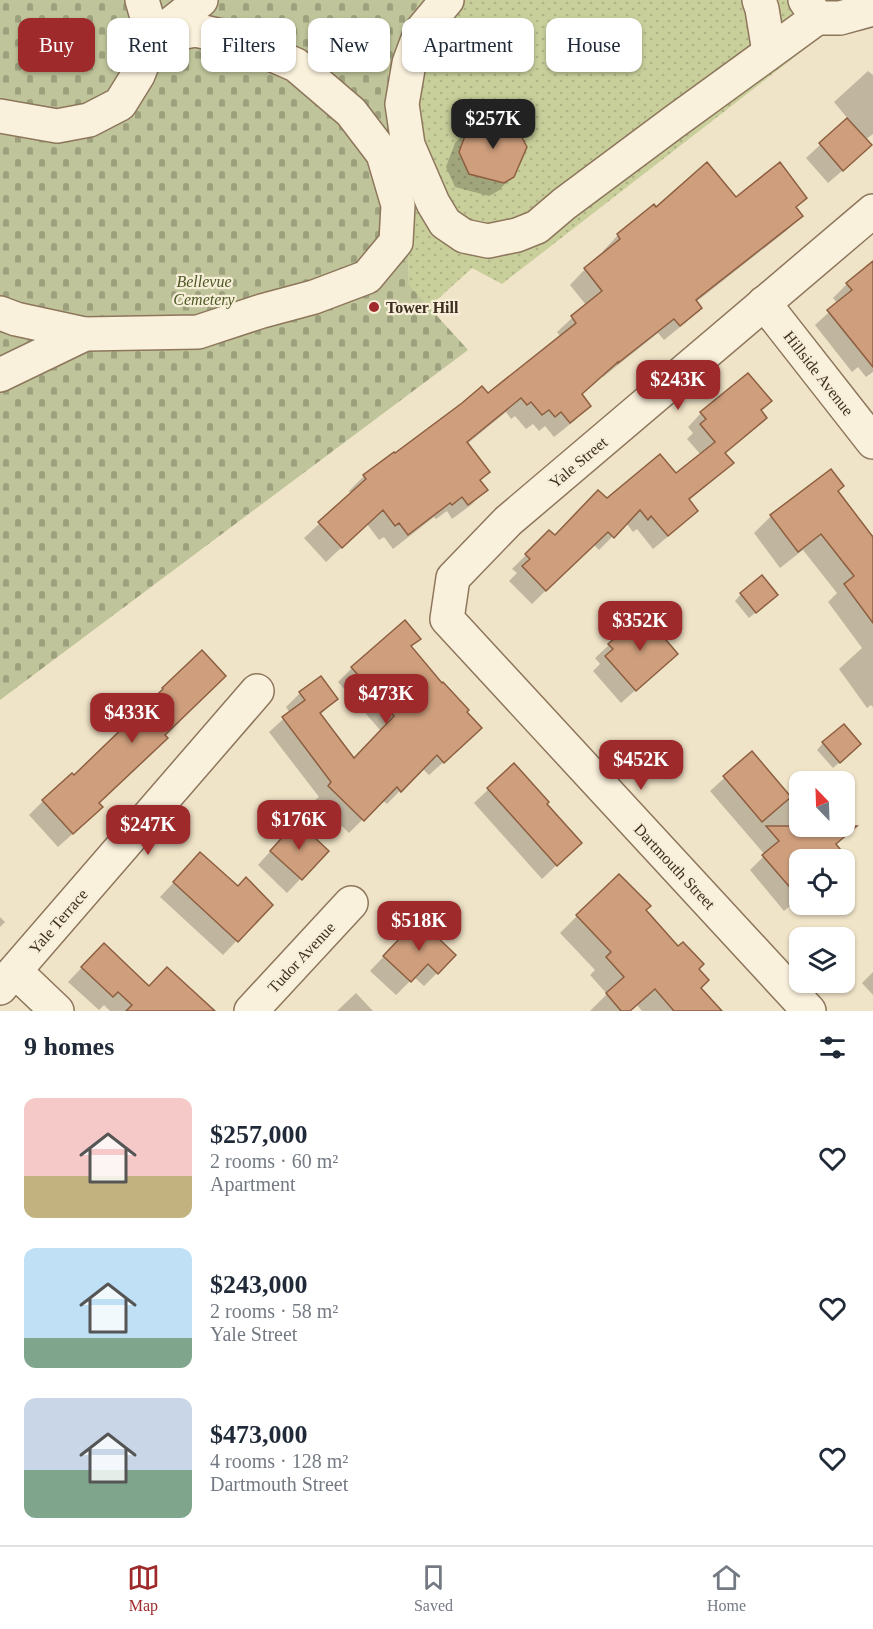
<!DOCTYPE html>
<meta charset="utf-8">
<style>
:root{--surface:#fff;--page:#f6f6f7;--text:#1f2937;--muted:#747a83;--line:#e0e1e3;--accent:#9e2a2b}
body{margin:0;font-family:Georgia,serif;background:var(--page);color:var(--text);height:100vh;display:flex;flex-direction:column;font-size:22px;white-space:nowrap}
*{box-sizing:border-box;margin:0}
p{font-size:20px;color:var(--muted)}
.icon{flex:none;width:33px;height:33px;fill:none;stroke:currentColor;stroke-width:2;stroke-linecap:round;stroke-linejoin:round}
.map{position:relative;height:1011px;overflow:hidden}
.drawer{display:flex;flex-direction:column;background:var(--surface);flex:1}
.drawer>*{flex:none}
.hud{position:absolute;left:18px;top:18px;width:837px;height:54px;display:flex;gap:12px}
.needle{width:39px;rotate:337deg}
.tools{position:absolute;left:789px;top:771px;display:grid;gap:12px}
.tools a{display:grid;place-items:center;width:66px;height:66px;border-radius:12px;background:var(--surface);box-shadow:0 2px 4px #0004;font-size:30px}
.price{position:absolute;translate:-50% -51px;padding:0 14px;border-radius:12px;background:var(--accent);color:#fff;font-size:20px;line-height:39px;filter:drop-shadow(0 2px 3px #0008)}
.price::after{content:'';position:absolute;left:50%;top:36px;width:18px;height:14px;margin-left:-9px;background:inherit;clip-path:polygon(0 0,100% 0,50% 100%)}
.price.current{background:#222;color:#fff}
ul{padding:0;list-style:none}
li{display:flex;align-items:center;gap:18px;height:150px;padding:0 24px}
li span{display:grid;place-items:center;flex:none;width:168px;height:120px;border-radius:12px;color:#555}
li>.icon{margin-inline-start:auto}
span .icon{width:72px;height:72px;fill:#fffc;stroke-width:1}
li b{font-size:26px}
h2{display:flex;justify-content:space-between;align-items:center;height:72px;padding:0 24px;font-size:26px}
.pill{padding:0 21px;border-radius:12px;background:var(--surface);box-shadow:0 2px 4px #0004;font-size:21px;line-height:54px}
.pill.current{background:var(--accent);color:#fff}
.menu{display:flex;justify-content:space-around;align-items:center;height:84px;border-top:2px solid var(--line);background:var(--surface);font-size:16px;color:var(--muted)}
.menu a{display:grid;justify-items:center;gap:3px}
.menu .current{color:var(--accent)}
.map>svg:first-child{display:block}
.grass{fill:url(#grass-dots)}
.cemetery{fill:url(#cemetery-stones)}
.shadow{fill:#0003}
.building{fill:#cf9f7d;stroke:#8d5f41;stroke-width:1.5}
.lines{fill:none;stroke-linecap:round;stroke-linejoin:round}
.minor-casing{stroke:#8d765c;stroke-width:36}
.minor{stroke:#faf1dc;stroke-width:33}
.poi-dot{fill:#9e2a2b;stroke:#f7eed8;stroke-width:2}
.labels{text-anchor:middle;stroke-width:4.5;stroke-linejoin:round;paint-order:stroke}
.park-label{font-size:16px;font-style:italic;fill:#4d5a26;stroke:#f7eed8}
.poi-label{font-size:16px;font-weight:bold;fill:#3d2e20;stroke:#f7eed8;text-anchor:start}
.street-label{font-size:16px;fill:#3d2e20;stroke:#f7eed8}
</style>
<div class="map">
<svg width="873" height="1011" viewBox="0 0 873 1011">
<defs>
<pattern id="grass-dots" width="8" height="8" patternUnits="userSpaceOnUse" patternTransform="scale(1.5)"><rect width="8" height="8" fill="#c9cf9b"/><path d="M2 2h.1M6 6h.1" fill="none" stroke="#aeb285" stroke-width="1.8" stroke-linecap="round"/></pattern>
<pattern id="cemetery-stones" width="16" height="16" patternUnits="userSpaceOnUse" patternTransform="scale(1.5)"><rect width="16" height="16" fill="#bfc49a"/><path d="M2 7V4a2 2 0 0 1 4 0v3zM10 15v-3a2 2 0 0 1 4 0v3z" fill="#9ca07d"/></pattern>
</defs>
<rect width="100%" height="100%" fill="#f0e4c8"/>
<path class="grass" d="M420 0H873L848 21 823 35 502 284 472 268 429 307 409 286 407 226 388 132V66Z"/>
<path class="cemetery" d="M0 0H420L388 66V132L407 226 409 285 468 350 0 700Z"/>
<g class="shadow">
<path d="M868 71 873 75V134L865 140 856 159 828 183 806 158 848 119 834 102Z"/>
<path d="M469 129 513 176 498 191 489 196 455 187 446 167 455 143Z"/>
<path d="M736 199 795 208 801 216 786 231 696 302 700 308 685 323 664 340 658 333 603 377 602 376 581 394 589 405 574 421 554 437 545 426 539 431 533 424 526 429 515 416 511 419 506 412 467 444 488 472 479 481 486 490 471 505 452 519 447 511 436 519 434 517 393 549 384 537 379 540 367 524 326 562 304 538 351 494 349 491 364 476 488 395 561 337 557 332 586 305 570 285 585 269 605 253 603 251 618 235 654 206 656 209Z"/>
<path d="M873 281V372L866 377 858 367 852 372 815 325 838 304 833 298 847 284Z"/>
<path d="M760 411 765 418 751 431 724 454 732 463 718 476 688 501 696 511 683 524 653 549 637 529 633 532 626 523 599 550 593 544 532 604 509 581 517 573 512 569 549 532 554 537 606 500 676 475 701 455 687 439 693 433 688 427 701 413Z"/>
<path d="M830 471 837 492 871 537 873 535V707L871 705 867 708 839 669 862 648 828 602 837 593 803 550 780 568 754 533 771 516Z"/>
<path d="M741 594 770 601 749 618 735 601Z"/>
<path d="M419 639 410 647 465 712 466 742 429 775 422 768 387 804 382 800 349 833 315 800 319 797 269 732 290 713 286 707 300 693 336 699 320 715 353 760 381 731 338 682 352 668Z"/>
<path d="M609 645 676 654 621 703 593 671 600 664 595 658Z"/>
<path d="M823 743 853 751 833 768 817 750Z"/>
<path d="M752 753 800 808V898L784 911 750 870 765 855 710 791Z"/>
<path d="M514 765 545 804 566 856 542 879 474 803Z"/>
<path d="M74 777 97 804 87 821 58 847 29 815 43 801Z"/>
<path d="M283 837 327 851 287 893 258 865Z"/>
<path d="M187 868 238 888 271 905 223 955 160 897Z"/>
<path d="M644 910 697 969 699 988 720 1011H642L637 1005 630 1011H590L607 994 590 975 595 970 560 933 577 916Z"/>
<path d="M0 917 5 922 0 927Z"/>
<path d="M404 935 437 973 424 986 414 977 396 995 370 971Z"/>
<path d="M90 959 149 988 212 1011H110L104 1005 99 1010 68 982Z"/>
<path d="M873 972V995L862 983Z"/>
<path d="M356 993 373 1011H337Z"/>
</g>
<g class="building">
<path d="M490 116 514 123 527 147 514 177 504 183 469 174 459 152 468 128Z"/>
<path d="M847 118 872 145 843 171 819 143Z"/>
<path d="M707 162 736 197 780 162 807 198 796 207 803 216 696 300 702 308 680 326 674 319 618 363V362L582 394 591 406 570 423 561 412 555 417 549 410 542 415 531 402 527 405 521 398 467 442 490 472 480 480 488 490 468 505 462 497 452 505 450 503 408 535 399 523 395 526 383 510 342 548 318 522 366 479 363 475 394 452 395 453 462 403 482 386 488 393 576 323 571 316 602 291 584 268 620 239 617 234 654 204 656 207Z"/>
<path d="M873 261V367L827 310 852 290 846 283Z"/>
<path d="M748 373 772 401 761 410 767 418 725 453 734 463 689 499 698 511 668 536 651 516 648 520 640 510 614 538 608 532 546 591 522 566 530 559 525 554 549 530 555 535 598 490 607 498 660 454 676 473 715 442 700 424 706 419 700 412Z"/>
<path d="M831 469 844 486 838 491 873 537V623L844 584 854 576 821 534 798 552 770 515Z"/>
<path d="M762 575 778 595 756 613 740 593Z"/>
<path d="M643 613 678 654 636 691 605 656 613 649 608 644Z"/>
<path d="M405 620 421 639 411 646 442 683 443 682 469 710 467 712 482 728 444 763 437 755 401 792 397 787 364 821 328 786 331 782 282 717 305 700 299 692 321 676 338 699 320 713 354 758 394 716 351 667Z"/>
<path d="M202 650 226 676 165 735 168 738 99 803 103 807 73 834 42 800 72 773 74 775 163 689 162 688Z"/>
<path d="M844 724 861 744 840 763 822 742Z"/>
<path d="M752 751 791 797 762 822 723 776Z"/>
<path d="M514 763 549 802 547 804 582 843 557 866 487 788Z"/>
<path d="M297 821 329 851 302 880 270 851Z"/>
<path d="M766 826H857L836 844 849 860H800V899L762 855 779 841Z"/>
<path d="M200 852 238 886 246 877 273 905 238 942 173 882Z"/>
<path d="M619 874 651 906 646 910 678 946 683 942 704 964 699 969 709 980 701 988 722 1011H674L655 989 630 1011H621L606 993 624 977 606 957 611 952 576 915Z"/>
<path d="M418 919 456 955 438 974 428 964 411 982 383 956Z"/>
<path d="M104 943 149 986 167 967 215 1011H126L132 1005 118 992 113 997 81 967Z"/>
</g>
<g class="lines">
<defs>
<g id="minor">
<path d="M447 0 421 31 409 63 402 104 408 145 433 203 445 223 464 236 488 241 517 235 537 227 564 204 674 122 817 18 805 0"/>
<path d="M759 0 762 9 769 52"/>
<path d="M817 18H840L873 9"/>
<path d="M0 116 57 126 89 120 120 104 138 75 153 38 201 0"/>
<path d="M764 303 873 442"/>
<path d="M0 313 16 319 85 334 198 332 262 311 314 297 367 277 396 242 398 205 383 154 351 112 296 65 236 39 195 30 153 38 142 0"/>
<path d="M0 375 85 334"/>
<path d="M15 971 57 1011"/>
<path d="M0 988 257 691"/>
<path d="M251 1011 351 903"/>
<path d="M809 1011 447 619 453 578 508 521 873 211"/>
</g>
</defs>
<use href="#minor" class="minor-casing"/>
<use href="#minor" class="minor"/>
</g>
<circle class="poi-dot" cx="374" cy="307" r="6"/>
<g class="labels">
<g class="park-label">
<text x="204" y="287">Bellevue<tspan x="204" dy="18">Cemetery</tspan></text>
</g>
<g class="poi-label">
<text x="386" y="313">Tower Hill</text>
</g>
<g class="street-label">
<text transform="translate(819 373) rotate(52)" y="6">Hillside Avenue</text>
<text transform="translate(578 462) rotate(-40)" y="6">Yale Street</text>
<text transform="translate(675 866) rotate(47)" y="6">Dartmouth Street</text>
<text transform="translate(58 921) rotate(-49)" y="6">Yale Terrace</text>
<text transform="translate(301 957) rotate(-47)" y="6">Tudor Avenue</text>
</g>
</g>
</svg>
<div class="tools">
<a><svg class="needle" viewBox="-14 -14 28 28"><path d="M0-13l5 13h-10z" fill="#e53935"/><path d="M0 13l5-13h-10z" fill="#747a83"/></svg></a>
<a><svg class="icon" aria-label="locate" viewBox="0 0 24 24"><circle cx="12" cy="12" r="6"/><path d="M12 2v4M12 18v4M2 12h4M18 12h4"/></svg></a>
<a><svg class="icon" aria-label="layers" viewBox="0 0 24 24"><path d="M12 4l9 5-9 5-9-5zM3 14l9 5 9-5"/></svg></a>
</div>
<b class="price current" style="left:493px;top:150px">$257K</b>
<b class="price" style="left:678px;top:411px">$243K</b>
<b class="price" style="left:640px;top:652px">$352K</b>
<b class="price" style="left:386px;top:725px">$473K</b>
<b class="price" style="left:132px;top:744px">$433K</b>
<b class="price" style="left:641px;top:791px">$452K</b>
<b class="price" style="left:299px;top:851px">$176K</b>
<b class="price" style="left:148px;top:856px">$247K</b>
<b class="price" style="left:419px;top:952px">$518K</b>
<div class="hud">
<a class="pill current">Buy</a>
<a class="pill">Rent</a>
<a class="pill">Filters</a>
<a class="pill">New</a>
<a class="pill">Apartment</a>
<a class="pill">House</a>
</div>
</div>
<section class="drawer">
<h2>9 homes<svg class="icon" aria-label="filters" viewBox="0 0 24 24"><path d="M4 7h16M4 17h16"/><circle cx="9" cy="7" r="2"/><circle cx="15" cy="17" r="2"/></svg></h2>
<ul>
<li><span style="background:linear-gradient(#f6c9c9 65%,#c2b280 0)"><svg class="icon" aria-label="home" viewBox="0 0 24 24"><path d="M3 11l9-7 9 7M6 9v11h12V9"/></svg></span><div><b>$257,000</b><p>2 rooms · 60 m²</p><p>Apartment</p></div><svg class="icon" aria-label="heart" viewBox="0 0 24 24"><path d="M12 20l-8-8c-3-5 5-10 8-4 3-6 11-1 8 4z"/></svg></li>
<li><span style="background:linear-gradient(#bfe0f5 75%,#7fa58c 0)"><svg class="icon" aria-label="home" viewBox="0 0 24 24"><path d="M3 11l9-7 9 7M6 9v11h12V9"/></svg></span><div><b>$243,000</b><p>2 rooms · 58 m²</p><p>Yale Street</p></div><svg class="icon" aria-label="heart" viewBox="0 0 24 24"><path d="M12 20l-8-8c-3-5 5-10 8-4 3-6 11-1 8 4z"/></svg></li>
<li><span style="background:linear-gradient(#c9d6e8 60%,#7fa58c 0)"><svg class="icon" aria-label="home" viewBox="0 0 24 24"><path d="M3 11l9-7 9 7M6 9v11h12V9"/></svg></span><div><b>$473,000</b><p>4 rooms · 128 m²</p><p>Dartmouth Street</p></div><svg class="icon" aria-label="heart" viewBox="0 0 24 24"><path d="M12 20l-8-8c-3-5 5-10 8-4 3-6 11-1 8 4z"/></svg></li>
</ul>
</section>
<nav class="menu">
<a class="current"><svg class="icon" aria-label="map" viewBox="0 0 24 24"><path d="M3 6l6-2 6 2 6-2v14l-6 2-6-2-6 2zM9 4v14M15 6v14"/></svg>Map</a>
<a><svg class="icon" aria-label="saved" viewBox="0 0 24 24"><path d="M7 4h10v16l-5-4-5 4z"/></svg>Saved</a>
<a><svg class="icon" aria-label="home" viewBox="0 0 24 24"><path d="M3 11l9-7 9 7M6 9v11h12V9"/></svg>Home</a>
</nav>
